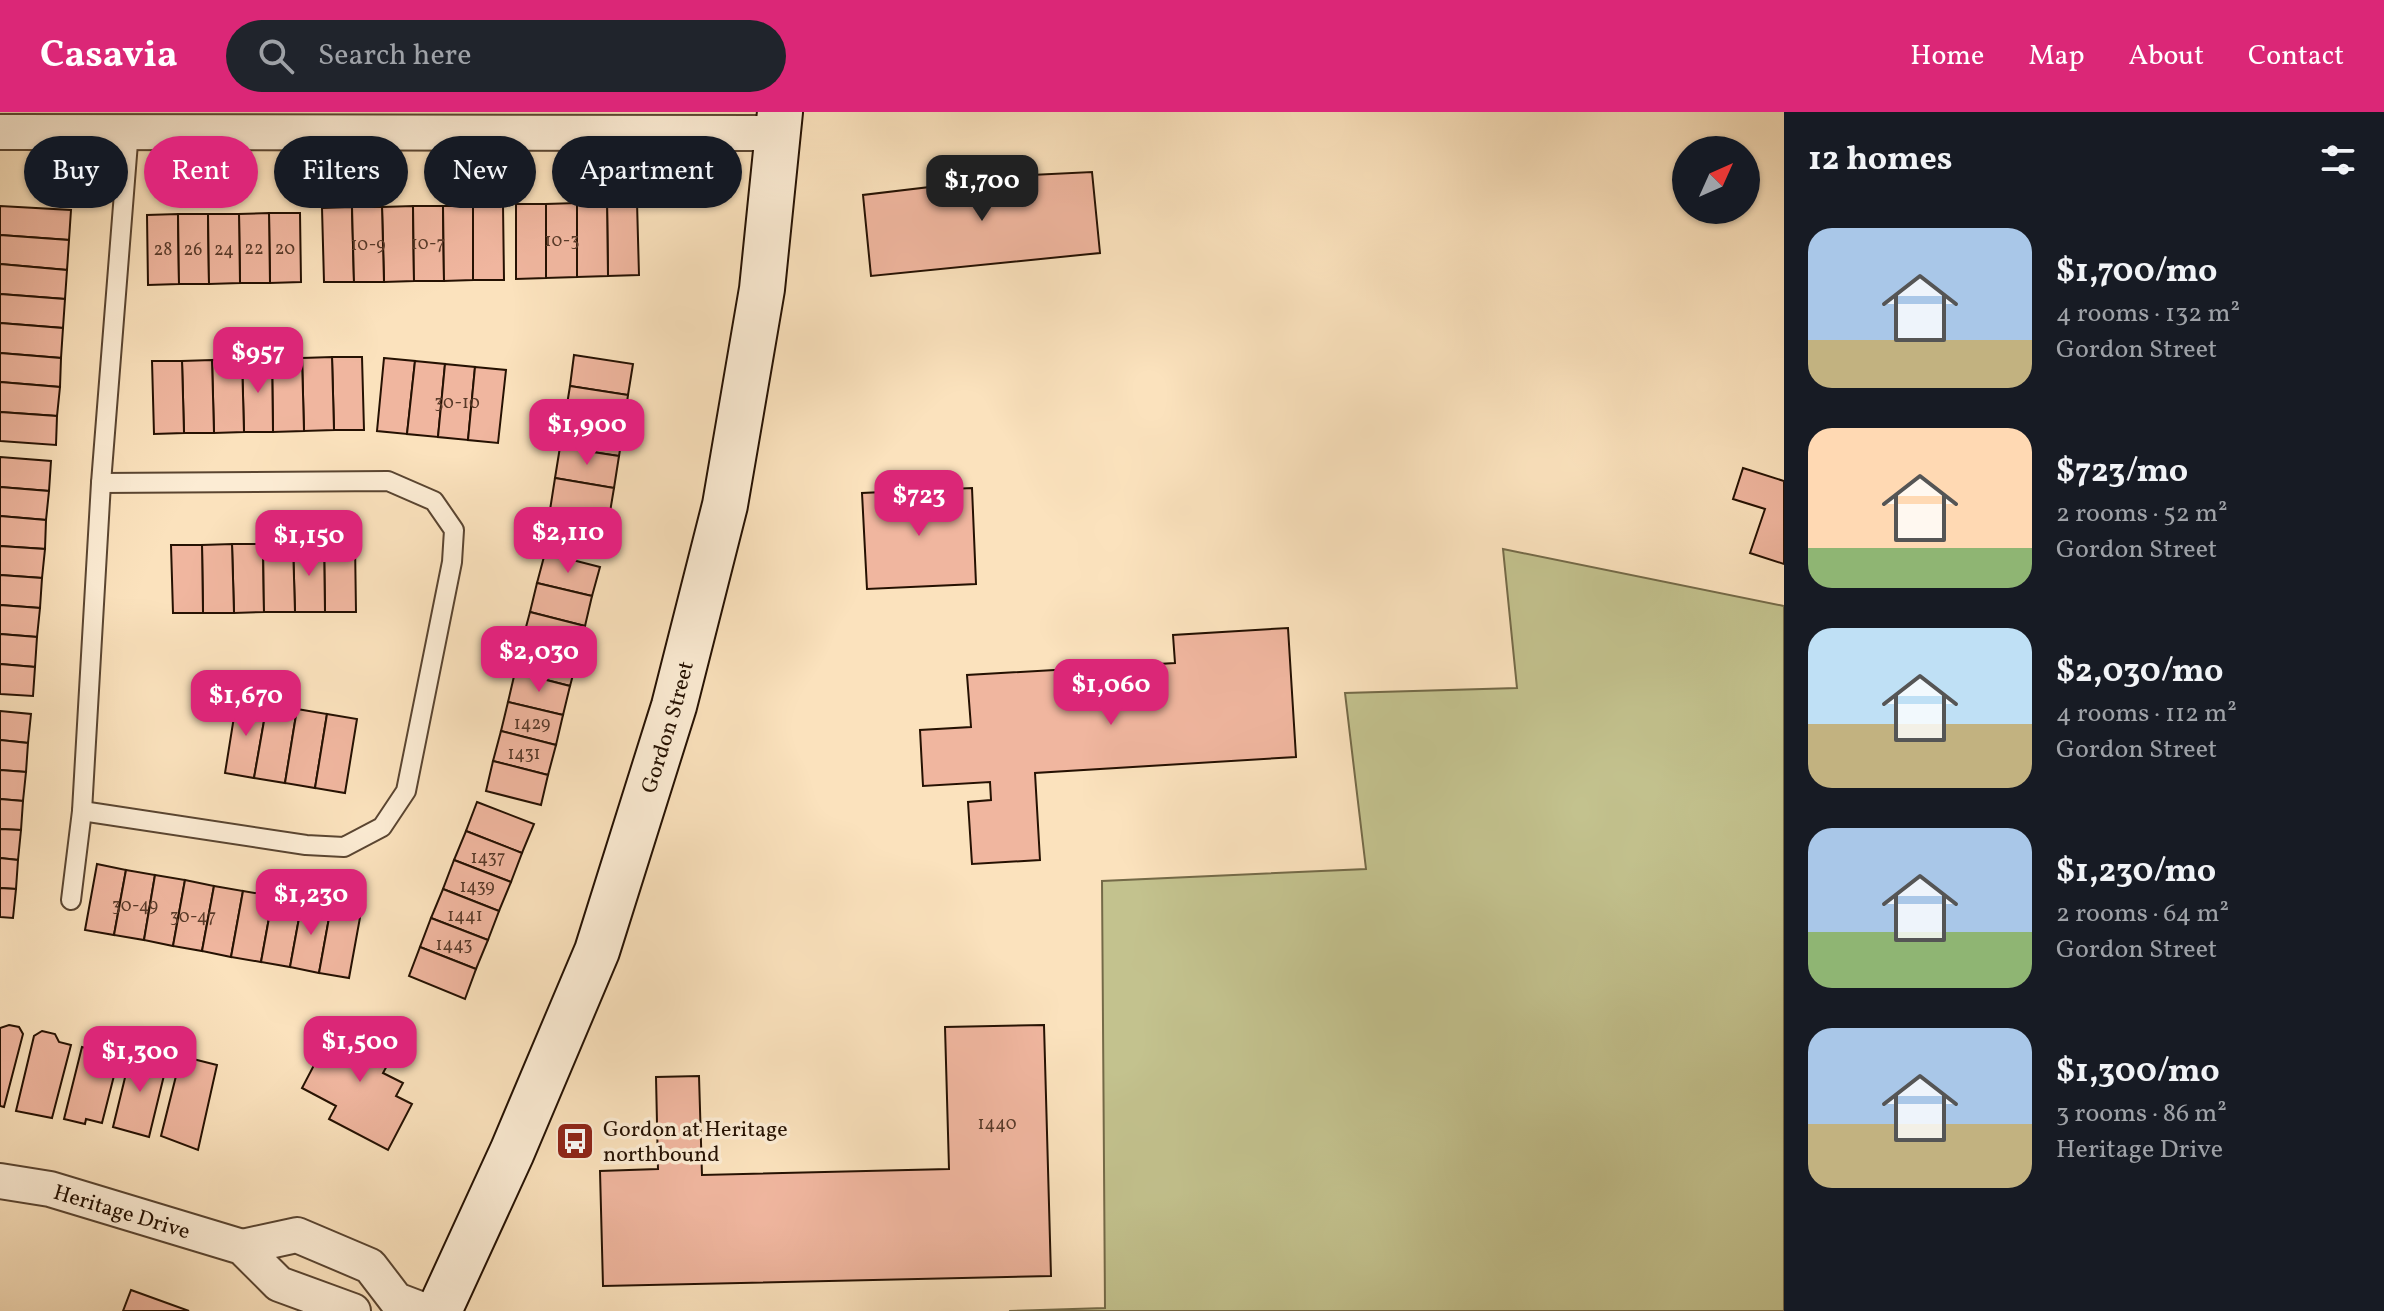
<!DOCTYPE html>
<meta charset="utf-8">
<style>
:root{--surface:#171b24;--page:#20242c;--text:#f1f3f6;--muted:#9ea1a6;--accent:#db2777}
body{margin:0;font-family:Vollkorn,serif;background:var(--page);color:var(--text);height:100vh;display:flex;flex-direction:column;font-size:30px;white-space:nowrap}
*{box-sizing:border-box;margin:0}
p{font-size:26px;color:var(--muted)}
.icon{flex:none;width:44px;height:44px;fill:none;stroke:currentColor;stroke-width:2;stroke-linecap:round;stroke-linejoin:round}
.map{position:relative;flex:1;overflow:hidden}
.panel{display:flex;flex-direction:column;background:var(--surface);width:600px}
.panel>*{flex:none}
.guide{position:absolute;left:24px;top:24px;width:760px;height:72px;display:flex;gap:16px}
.needle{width:52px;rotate:45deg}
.buttons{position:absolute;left:1672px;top:24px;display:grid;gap:16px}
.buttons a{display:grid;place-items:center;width:88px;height:88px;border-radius:50%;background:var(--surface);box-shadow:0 2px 6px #0004;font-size:40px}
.price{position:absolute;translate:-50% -68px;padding:0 18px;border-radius:16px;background:var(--accent);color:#fff;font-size:26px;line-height:52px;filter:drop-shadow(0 2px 4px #0008)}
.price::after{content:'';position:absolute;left:50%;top:48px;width:24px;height:18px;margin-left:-12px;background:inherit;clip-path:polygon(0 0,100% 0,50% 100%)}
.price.current{background:#222;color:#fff}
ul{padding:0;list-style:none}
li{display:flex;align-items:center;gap:24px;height:200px;padding:0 24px}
li span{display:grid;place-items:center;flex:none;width:224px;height:160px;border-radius:24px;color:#555}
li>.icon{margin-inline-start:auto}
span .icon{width:96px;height:96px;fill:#fffc;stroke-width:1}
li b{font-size:34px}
h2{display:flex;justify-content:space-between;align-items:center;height:96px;padding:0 24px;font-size:34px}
.tag{padding:0 28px;border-radius:36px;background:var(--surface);box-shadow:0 2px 6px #0004;font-size:28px;line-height:72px}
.tag.current{background:var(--accent);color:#fff}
header{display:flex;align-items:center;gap:48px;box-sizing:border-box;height:112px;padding:0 40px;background:var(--accent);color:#fff}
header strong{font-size:38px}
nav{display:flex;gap:44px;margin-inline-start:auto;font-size:28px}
.search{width:560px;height:72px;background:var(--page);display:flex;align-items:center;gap:20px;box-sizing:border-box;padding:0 28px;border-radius:44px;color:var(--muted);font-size:30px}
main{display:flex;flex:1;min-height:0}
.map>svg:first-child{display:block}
.green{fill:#c3c28e;stroke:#746a48;stroke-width:2}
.building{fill:#f0b69f;stroke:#251102;stroke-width:2}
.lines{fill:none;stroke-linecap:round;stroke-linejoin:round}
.service-casing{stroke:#5a4531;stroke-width:22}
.minor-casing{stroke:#5a4531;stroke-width:38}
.secondary-casing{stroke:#251102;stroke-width:48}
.service{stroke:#fcecd4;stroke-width:18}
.minor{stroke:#fcecd4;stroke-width:34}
.secondary{stroke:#fcecd4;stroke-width:44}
.labels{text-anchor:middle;stroke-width:7;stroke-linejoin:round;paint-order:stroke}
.number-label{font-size:18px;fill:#583a29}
.street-label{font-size:22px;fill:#251102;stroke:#fcecd4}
.poi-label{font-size:22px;fill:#251102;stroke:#fcecd4;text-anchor:start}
</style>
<header>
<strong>Casavia</strong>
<div class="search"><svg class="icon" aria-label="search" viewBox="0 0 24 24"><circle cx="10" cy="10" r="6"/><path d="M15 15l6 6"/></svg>Search here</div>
<nav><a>Home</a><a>Map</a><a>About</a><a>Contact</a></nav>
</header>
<main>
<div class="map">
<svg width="1784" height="1199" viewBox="0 0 1784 1199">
<rect width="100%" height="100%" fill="#fbe2bd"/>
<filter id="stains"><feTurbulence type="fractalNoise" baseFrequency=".0025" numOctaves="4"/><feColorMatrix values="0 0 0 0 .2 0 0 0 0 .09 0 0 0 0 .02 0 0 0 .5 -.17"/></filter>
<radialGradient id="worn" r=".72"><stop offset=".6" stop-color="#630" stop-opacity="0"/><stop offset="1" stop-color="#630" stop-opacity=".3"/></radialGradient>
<path class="green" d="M1503 437 1784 494V1199H1009L1105 1196 1102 769 1366 757 1345 581 1517 576Z"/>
<g class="building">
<path d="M1092 60 1100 141 871 164 863 83 1031 63Z"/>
<path d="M607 90H637L639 163 608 164Z"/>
<path d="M607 90 608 164 577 165V91Z"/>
<path d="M577 91V165L546 166V92Z"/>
<path d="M516 92H546V166L516 167Z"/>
<path d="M503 93 504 168H473V94Z"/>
<path d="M0 94 71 98 69 128 0 123Z"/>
<path d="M413 94 414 169 384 170 382 95Z"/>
<path d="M413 94H443L444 169H414Z"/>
<path d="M443 94H473V168L444 169Z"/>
<path d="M352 95 354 170H324L322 96Z"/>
<path d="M352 95H382L384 170H354Z"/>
<path d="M269 101H300L301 170 270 171Z"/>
<path d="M269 101 270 171H240L239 102Z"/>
<path d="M178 102 179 172 148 173 147 103Z"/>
<path d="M178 102H208L209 172H179Z"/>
<path d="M208 102H239L240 171 209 172Z"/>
<path d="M0 123 69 128 67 158 0 152Z"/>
<path d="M0 152 67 158 65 187 0 182Z"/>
<path d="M0 182 65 187 63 216 0 211Z"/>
<path d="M0 211 63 216 61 246 0 241Z"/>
<path d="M0 241 61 246 60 275 0 270Z"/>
<path d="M574 243 633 252 628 283 570 274Z"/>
<path d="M332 245H362L364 318H334Z"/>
<path d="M332 245 334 318 304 319 302 246Z"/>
<path d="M272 246H302L304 319 273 320Z"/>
<path d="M272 246 273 320H244L242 247Z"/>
<path d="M384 246 415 249 407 322 377 319Z"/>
<path d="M242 247 244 320 214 321 212 248Z"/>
<path d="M212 248 214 321H184L182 249Z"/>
<path d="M152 249H182L184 321 154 322Z"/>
<path d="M415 249 445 252 438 325 407 322Z"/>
<path d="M445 252 475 255 468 328 438 325Z"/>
<path d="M475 255 506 258 498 331 468 328Z"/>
<path d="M0 270 60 275 57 304 0 300Z"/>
<path d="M570 274 628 283 624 313 565 305Z"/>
<path d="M0 300 57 304 56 333 0 329Z"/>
<path d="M565 305 624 313 619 344 560 335Z"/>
<path d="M560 335 619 344 614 376 555 366Z"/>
<path d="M0 345 51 349 49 379 0 375Z"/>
<path d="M1743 356 1784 369V452L1750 441 1765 397 1733 387Z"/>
<path d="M555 366 614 376 609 406 550 398Z"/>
<path d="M0 375 49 379 46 408 0 404Z"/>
<path d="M972 376 976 472 867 477 862 381Z"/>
<path d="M550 398 609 406 604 437 546 428Z"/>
<path d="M0 404 46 408 45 437 0 434Z"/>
<path d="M324 431H355L356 500H325Z"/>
<path d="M324 431 325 500H295L293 432Z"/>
<path d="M232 432H263L264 500 234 501Z"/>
<path d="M232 432 234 501H203L202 433Z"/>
<path d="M263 432H293L295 500H264Z"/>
<path d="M171 433H202L203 501H173Z"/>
<path d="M0 434 45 437 42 466 0 463Z"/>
<path d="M545 441 600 455 592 484 537 471Z"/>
<path d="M0 463 42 466 40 496 0 493Z"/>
<path d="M537 471 592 484 585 514 530 500Z"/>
<path d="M0 493 40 496 37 525 0 522Z"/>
<path d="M530 500 585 514 578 544 522 530Z"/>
<path d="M1288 516 1296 645 1035 661 1040 748 972 752 968 690 991 688 990 670 923 674 920 618 971 615 967 563 1175 551 1173 523Z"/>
<path d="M0 522 37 525 35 555 0 552Z"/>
<path d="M522 530 578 544 570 574 515 560Z"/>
<path d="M0 552 35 555 33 584 0 582Z"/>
<path d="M515 560 570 574 563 603 508 590Z"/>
<path d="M237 586 267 592 254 666 225 661Z"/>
<path d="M508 590 563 603 556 633 501 619Z"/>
<path d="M267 592 297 597 285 671 254 666Z"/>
<path d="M297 597 327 602 315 676 285 671Z"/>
<path d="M0 599 31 602 28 631 0 628Z"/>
<path d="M327 602 357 607 345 681 315 676Z"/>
<path d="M501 619 556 633 548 663 493 649Z"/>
<path d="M0 628 28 631 26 660 0 658Z"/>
<path d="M493 649 548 663 541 693 486 679Z"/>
<path d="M0 658 26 660 23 689 0 687Z"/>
<path d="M0 687 23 689 21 718 0 717Z"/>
<path d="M477 690 534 712 522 741 466 719Z"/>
<path d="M0 717 21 718 18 748 0 746Z"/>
<path d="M466 719 522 741 511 770 454 748Z"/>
<path d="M0 746 18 748 16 777 0 776Z"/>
<path d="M454 748 511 770 499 799 443 777Z"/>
<path d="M97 752 126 758 114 823 85 818Z"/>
<path d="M126 758 155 763 144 828 114 823Z"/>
<path d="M155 763 185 768 173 834 144 828Z"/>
<path d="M185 768 214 774 202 839 173 834Z"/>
<path d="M214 774 243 779 231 845 202 839Z"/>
<path d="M0 776 16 777 13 806 0 805Z"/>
<path d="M443 777 499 799 488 828 431 806Z"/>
<path d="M243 779 273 784 261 850 231 845Z"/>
<path d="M273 784 302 790 290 855 261 850Z"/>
<path d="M302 790 331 795 319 861 290 855Z"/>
<path d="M331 795 361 800 349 866 319 861Z"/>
<path d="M431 806 488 828 476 857 420 835Z"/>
<path d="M420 835 476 857 465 887 409 864Z"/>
<path d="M369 911 401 928 383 961 403 971 396 984 412 992 388 1038 329 1007 336 994 302 976 335 913 361 926Z"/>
<path d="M9 913 19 915 23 922 4 995 0 994V916Z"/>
<path d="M1044 913 1051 1164 603 1174 600 1059 658 1057 656 965 699 964 702 1063 949 1057 945 915Z"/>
<path d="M42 919 55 922 59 930 71 933 52 1006 16 999 34 924Z"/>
<path d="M82 935 119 944 102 1011 86 1007 85 1012 64 1007Z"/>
<path d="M138 937 167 951 149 1025 113 1015 131 941Z"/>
<path d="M181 944 217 953 198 1038 161 1024Z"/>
<path d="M131 1178 189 1199H123Z"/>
</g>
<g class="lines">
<defs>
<g id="service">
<path d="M82 699 306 733 344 735 382 715 406 679 452 450 454 418 434 389 388 369 101 371"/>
<path d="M71 788 82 699 101 371 129 18"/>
</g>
<g id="minor">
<path d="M0 20 779 21"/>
<path id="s1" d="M0 1069 50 1077 242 1135 279 1172 353 1199"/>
<path d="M242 1135 297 1123 370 1154 396 1188 425 1199"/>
</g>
<g id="secondary">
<path id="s2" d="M439 1199 512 1040 597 839 674 594 725 393 762 177 780 0"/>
</g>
</defs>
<use href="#service" class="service-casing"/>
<use href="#minor" class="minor-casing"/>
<use href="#secondary" class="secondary-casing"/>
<use href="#service" class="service"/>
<use href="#minor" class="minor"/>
<use href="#secondary" class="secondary"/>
</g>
<defs>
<symbol id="bus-square" viewBox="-11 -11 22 22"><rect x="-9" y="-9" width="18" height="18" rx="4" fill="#8f2418" stroke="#fcecd4"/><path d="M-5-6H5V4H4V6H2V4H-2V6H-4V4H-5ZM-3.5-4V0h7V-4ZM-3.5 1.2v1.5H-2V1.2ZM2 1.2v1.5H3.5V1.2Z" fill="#fff"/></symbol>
</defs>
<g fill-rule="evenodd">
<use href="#bus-square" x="553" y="1007" width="44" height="44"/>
</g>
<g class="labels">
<g class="number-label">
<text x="562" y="134">10-3</text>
<text x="428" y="137">10-7</text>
<text x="368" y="138">10-9</text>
<text x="254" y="142">22</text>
<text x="285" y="142">20</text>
<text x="163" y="143">28</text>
<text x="193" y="143">26</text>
<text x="224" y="143">24</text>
<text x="457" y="296">30-10</text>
<text x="532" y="617">1429</text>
<text x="524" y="647">1431</text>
<text x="488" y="751">1437</text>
<text x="477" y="780">1439</text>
<text x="135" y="799">30-49</text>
<text x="465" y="809">1441</text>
<text x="193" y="810">30-47</text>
<text x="454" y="838">1443</text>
<text x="997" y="1017">1440</text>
</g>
<g class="street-label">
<text dy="8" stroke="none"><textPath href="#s2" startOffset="628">Gordon Street</textPath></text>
<text dy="8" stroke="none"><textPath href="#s1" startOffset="126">Heritage Drive</textPath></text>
</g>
<g class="poi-label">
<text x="603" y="1024">Gordon at Heritage<tspan x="603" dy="25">northbound</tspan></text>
</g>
</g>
<rect width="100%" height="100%" filter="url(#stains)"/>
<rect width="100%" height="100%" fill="url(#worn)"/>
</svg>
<div class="buttons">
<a><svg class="needle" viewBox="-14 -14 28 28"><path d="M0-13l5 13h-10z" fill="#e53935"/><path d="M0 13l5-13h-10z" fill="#9ea1a6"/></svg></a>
</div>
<b class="price current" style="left:982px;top:111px">$1,700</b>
<b class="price" style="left:258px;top:283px">$957</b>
<b class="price" style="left:587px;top:355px">$1,900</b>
<b class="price" style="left:919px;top:426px">$723</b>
<b class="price" style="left:568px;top:463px">$2,110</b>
<b class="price" style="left:309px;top:466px">$1,150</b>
<b class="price" style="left:539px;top:582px">$2,030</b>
<b class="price" style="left:1111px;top:615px">$1,060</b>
<b class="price" style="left:246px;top:626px">$1,670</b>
<b class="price" style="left:311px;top:825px">$1,230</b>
<b class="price" style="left:360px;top:972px">$1,500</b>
<b class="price" style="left:140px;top:982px">$1,300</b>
<div class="guide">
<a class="tag">Buy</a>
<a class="tag current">Rent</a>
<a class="tag">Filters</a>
<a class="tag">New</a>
<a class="tag">Apartment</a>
</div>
</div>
<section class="panel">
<h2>12 homes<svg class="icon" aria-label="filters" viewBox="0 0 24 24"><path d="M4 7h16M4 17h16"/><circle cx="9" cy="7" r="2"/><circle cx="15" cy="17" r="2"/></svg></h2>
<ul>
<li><span style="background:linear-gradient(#a9c7e8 70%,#c2b280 0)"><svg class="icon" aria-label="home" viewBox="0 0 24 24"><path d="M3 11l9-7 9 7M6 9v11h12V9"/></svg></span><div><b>$1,700/mo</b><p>4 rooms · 132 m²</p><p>Gordon Street</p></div></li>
<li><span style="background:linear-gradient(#ffd9b3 75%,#8fb573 0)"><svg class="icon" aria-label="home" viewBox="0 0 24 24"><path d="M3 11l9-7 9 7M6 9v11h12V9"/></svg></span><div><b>$723/mo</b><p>2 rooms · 52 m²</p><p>Gordon Street</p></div></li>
<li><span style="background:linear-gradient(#bfe0f5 60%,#c2b280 0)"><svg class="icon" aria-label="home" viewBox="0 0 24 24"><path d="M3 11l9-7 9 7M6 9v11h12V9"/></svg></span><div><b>$2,030/mo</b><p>4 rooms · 112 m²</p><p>Gordon Street</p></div></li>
<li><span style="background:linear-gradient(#a9c7e8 65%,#8fb573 0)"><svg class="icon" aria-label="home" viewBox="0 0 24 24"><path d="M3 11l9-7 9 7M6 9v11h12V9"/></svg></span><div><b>$1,230/mo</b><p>2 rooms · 64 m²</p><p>Gordon Street</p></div></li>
<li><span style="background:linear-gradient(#a9c7e8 60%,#c2b280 0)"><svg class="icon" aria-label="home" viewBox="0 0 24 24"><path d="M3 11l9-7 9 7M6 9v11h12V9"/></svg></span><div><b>$1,300/mo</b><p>3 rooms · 86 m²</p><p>Heritage Drive</p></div></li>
</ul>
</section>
</main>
